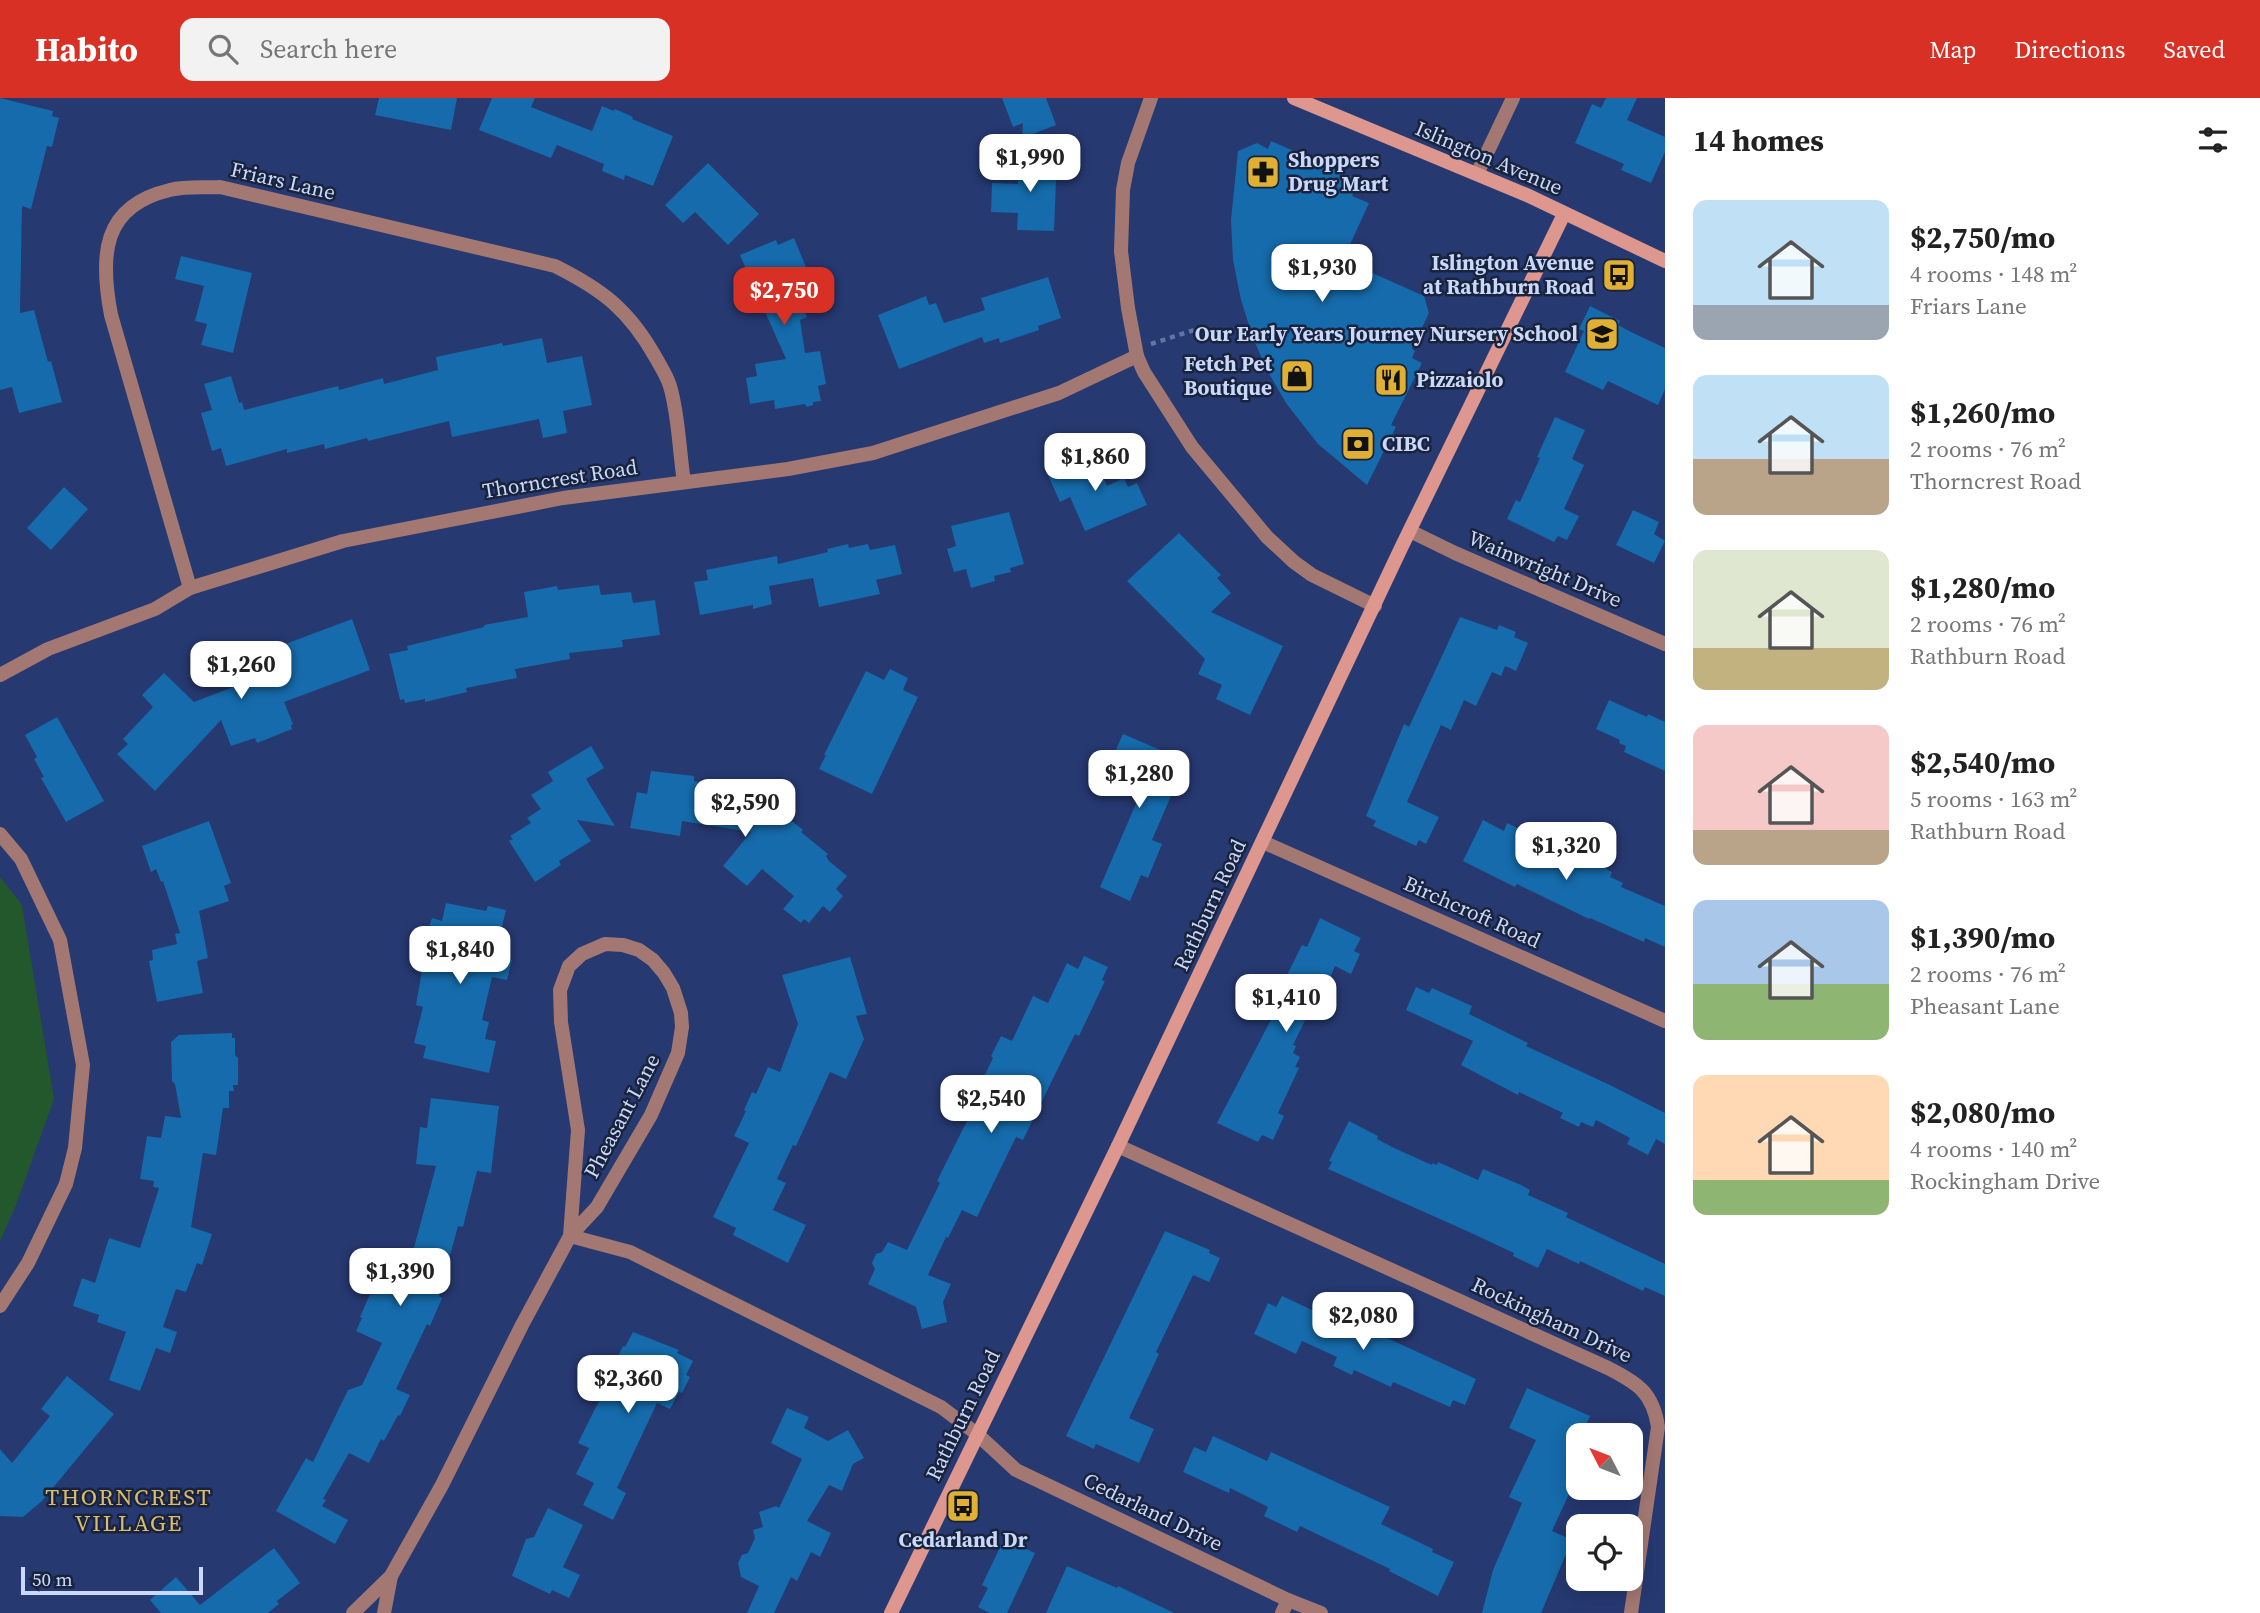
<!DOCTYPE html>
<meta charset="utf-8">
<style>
:root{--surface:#fff;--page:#f2f2f2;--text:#222;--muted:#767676;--accent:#d93025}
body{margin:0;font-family:"Source Serif 4",serif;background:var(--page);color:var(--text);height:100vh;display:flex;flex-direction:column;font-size:26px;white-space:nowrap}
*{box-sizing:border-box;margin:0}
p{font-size:23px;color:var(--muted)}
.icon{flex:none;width:38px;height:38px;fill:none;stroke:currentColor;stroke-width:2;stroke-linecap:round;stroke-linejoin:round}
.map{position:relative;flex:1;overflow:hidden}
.drawer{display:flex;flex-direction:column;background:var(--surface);width:595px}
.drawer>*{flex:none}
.needle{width:46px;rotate:312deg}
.tools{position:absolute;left:1566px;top:1325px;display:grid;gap:14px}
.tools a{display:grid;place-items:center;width:77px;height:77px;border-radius:14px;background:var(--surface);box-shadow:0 4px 18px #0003;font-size:35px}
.scale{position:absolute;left:21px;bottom:18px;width:182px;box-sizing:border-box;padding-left:7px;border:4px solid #cad9fb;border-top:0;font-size:19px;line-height:24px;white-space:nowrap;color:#cad9fb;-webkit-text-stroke:5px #1a233c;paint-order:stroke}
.price{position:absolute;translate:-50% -60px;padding:0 16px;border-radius:14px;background:#fff;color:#222;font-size:23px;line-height:46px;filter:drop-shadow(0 2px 4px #0008)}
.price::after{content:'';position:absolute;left:50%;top:42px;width:21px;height:16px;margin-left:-10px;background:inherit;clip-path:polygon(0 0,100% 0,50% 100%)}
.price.selected{background:var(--accent);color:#fff}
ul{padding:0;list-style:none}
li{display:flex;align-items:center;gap:21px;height:175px;padding:0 28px}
li span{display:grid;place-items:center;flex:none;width:196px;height:140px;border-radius:14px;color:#555}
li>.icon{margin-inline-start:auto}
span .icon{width:84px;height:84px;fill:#fffc;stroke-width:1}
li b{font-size:30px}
h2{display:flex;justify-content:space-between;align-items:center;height:84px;padding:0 28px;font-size:30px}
header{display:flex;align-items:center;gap:42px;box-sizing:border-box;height:98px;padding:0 35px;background:var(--accent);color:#fff}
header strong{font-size:33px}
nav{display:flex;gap:38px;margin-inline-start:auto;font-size:24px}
.search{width:490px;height:63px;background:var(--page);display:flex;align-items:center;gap:18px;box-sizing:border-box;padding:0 24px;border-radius:14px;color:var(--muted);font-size:26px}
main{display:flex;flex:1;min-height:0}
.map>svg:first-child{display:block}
.green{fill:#23582c}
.building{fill:#156bab}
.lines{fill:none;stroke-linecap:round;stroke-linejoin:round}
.path{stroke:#6375a5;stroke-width:4.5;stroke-dasharray:5 5;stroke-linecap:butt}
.street{stroke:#a47872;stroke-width:14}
.secondary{stroke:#dd978e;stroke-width:14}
.labels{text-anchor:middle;stroke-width:5;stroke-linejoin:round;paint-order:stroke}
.street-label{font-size:21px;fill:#cad9fb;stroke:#1a233c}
.poi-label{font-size:21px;font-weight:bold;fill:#cad9fb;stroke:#1a233c;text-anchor:start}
.neighbourhood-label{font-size:23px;letter-spacing:2px;fill:#dbbb71;stroke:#1a233c}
</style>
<header>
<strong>Habito</strong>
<div class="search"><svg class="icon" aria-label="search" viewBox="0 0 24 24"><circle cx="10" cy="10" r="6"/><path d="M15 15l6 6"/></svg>Search here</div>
<nav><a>Map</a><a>Directions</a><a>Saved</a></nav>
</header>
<main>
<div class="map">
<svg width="1665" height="1515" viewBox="0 0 1665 1515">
<rect width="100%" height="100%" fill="#263971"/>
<path class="green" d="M0 779 22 807 54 1001 16 1107 0 1143Z"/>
<g class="building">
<path d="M0 0 53 13 52 18 59 20 52 49 47 48 31 111 22 108 20 215 34 212 48 264 51 263 62 304 19 315 12 289 0 292Z"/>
<path d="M379 0H457L451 32 375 17Z"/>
<path d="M492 0H535L531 9 592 33 602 8 614 13 615 11 633 19 632 21 673 38 653 88 625 77 624 82 602 73 604 66 557 47 551 60 479 32Z"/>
<path d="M1002 0H1046L1056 27 1022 40 1023 25 1013 29Z"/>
<path d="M1606 0H1637L1627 22 1665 39V54L1651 85 1621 72 1624 66 1575 45 1592 6 1601 10Z"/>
<path d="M1271 43 1359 82 1352 98 1369 105 1343 162 1424 198 1429 215 1412 251 1415 253 1412 260 1422 265 1391 327 1396 329 1367 387 1318 346 1286 305 1267 272 1253 240 1241 202 1233 162 1231 122 1238 53 1257 45 1268 51Z"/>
<path d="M1022 56 1057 58 1054 133 1017 132 1018 115 991 114 992 85 1018 86V82H1021Z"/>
<path d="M708 65 759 116 728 147 695 114 683 125 665 107Z"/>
<path d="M794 140 810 179 805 181 812 197 808 199 810 201 801 205 807 219 800 222 805 255 820 253 826 286 818 288 821 303 813 304V307L807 309 805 306 775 311 774 302 750 306 746 280 757 278 755 266 786 261 740 157 776 142 778 147Z"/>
<path d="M181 158 252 175 233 255 201 247 207 226 195 223 204 188 175 181Z"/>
<path d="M1048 179 1061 220 1038 228 1039 232 1000 245 999 240 984 245 982 239 899 271 878 217 926 198 929 207 936 205 944 225 985 212 981 200Z"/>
<path d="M1590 208 1620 223 1618 227 1631 234 1665 250V291L1658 307 1608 283 1603 292 1565 274 1584 233 1579 231Z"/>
<path d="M542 240 547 265 582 258 592 307 563 313 567 335 543 340 539 321 452 339 449 323 368 343 367 340 325 351 324 346 287 355V351L226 368 221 350 212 353 201 315 212 312 204 286 231 278 239 305 242 304 244 312 338 288 339 292 383 280 384 286 438 272 436 259 502 245 503 248Z"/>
<path d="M1555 319 1585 332 1572 361 1584 367 1564 411 1579 418 1567 442 1558 438 1554 444 1507 421 1516 402 1520 404 1540 360 1537 359Z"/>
<path d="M1094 359 1107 388 1124 380 1128 389 1137 385 1147 407 1085 433 1070 399 1060 404 1047 375 1073 363 1075 368Z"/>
<path d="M64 389 88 411 51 452 27 430Z"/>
<path d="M1633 412 1659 424 1654 436 1665 443 1654 465 1616 447Z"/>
<path d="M1009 414 1024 466 1010 470 1011 474 994 478 995 483 971 490 966 471 954 474 947 451 956 448 951 428Z"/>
<path d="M1179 435 1221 477 1217 480 1231 495 1211 514 1283 548 1250 617 1216 601 1222 587 1198 576 1205 561 1127 483Z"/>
<path d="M848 446 849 450 868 446 870 452 895 447 902 476 876 482 880 496 819 509 813 480 769 488 772 506 753 511V507L700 517 694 484 708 482 706 472 777 458 778 466 828 454 827 451Z"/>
<path d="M599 487 601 497 631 494 633 505 655 502 660 537 622 542 623 549 569 555 570 561 515 571 517 580 466 590 467 594 425 604V601L405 605 404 601 400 602 389 556 408 552 407 548 484 529V527L528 519 524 494 557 488 558 492Z"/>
<path d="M1460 519 1497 532 1499 527 1516 534 1514 539 1528 545 1516 573 1505 568 1501 578 1492 574 1476 608 1464 602 1451 632 1441 627 1407 704 1439 719 1426 746 1419 742 1416 748 1373 728 1376 723 1366 718 1404 626 1409 629Z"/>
<path d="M352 521 370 572 284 604 293 626 291 627 292 631 257 645 255 640 231 648 221 622 155 693 117 656 128 646 123 641 153 609 142 597 164 575 194 604 249 583 238 556 265 546 267 553Z"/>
<path d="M890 571 908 580 903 592 918 599 872 696 819 671 826 657H824L866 573 884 582Z"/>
<path d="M1609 602 1647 619 1648 616 1665 624V673L1624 654 1626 648 1619 645 1620 642 1596 631Z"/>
<path d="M57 619 104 703 66 724 41 680 44 679 34 661 37 659 25 637Z"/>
<path d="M1123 636 1186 663 1152 742 1162 746 1148 780 1141 777 1130 803 1100 789 1138 701 1101 685Z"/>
<path d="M591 648 604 670 586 681 615 728 577 722 591 743 559 763 561 767 535 784 509 743 513 741 510 738 531 725 527 720 541 711 531 697 553 683 548 674Z"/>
<path d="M651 673 694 678V683L729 690 727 699H732L731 703 767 708 773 713 776 710 803 732 801 734 828 756 826 758 829 763 847 778 836 791 843 798 830 814 823 808 809 825 804 821 801 825 783 811 794 798 762 771 747 788 723 768 751 734 682 723 680 738 630 730 637 694 647 696Z"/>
<path d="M1483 722 1504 733 1507 725 1526 734 1522 741 1563 761 1568 752 1612 774 1610 779 1623 785 1621 789 1665 808V849L1645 840 1644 844 1590 820 1589 821 1517 786 1515 789 1463 763Z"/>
<path d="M209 723 231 785 224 788 229 803 199 813 208 860 197 863 203 895 157 904 149 863 153 862 152 852 177 846 175 836 180 835 163 783 161 784 156 771 151 774 142 748Z"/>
<path d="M446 805 486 813 488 808 506 812 495 857 512 862 507 882 492 879 482 922 489 924 485 941 496 943 489 975 423 960 426 948 414 945 423 909 416 907 425 856 420 854 432 820 442 823Z"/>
<path d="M1320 820 1361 840 1354 853 1360 856 1351 876 1335 868 1329 882 1326 880 1293 947 1296 948 1293 955 1300 959 1295 969 1299 970 1278 1015 1284 1018 1273 1042 1262 1037 1258 1044 1217 1025 1275 914 1270 912 1290 871 1302 847 1307 849Z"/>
<path d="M1084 858 1108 869 1102 882 1105 883 1079 938 1075 936 1066 954 1023 1042 1016 1039 977 1119 962 1112 948 1140 946 1139 928 1177 951 1186 943 1204 947 1224 922 1231 916 1209 868 1186 875 1171 872 1165 876 1156 882 1154 888 1144 907 1152 940 1085 937 1083 970 1017 982 990 979 989 993 960 991 958 1001 938 1012 943 1033 898 1048 905 1067 865 1078 871Z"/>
<path d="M850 859 867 916 856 918 864 941 846 981 830 974 796 1048 793 1047 777 1081 786 1085 773 1112 806 1127 788 1165 733 1137 736 1130 713 1119 749 1045 734 1038 746 1013 744 1012 752 994 756 996 768 969 780 974 798 926 782 877Z"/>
<path d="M1416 889 1429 895 1432 890 1472 908 1469 916 1528 945 1526 948 1612 988 1665 1015V1046L1656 1041 1648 1057 1627 1046 1630 1040 1596 1022 1593 1029 1581 1024 1579 1029 1560 1020 1563 1015 1519 994 1518 997 1461 967 1473 943 1406 912Z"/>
<path d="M232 935V940H235V957L238 960V987H233L234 993H229V1010H223L216 1057 203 1055 191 1129 212 1136 202 1167 197 1165 186 1194 176 1191 163 1229 177 1234 170 1255 156 1250 140 1293 109 1282 126 1234 97 1224 99 1217 73 1208 82 1180 95 1185 109 1140 140 1150 159 1090 153 1089 154 1083 140 1081 147 1038 161 1040 165 1018 181 1020 175 986 172 983 171 944 179 937Z"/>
<path d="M431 1000 499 1008 491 1075 477 1073 463 1129 458 1128 439 1198 442 1200 430 1228 427 1226 396 1291 410 1297 400 1318 398 1317 384 1343 381 1341 369 1365 349 1355 323 1401 326 1402 322 1408 348 1422 335 1446 276 1413 306 1360 313 1364 348 1292 362 1287 382 1245 356 1233 362 1220 360 1219 370 1196 373 1197 384 1174 405 1183 436 1068 416 1066 420 1029 427 1030Z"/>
<path d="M1349 1023 1378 1038 1377 1041 1394 1050 1432 1067V1065L1437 1067 1438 1064 1478 1082 1483 1071 1521 1087 1530 1092 1528 1097 1568 1115 1566 1119 1665 1166V1198L1645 1189 1643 1193 1580 1163 1579 1166 1547 1151 1538 1170 1513 1158 1514 1155 1469 1134 1328 1071 1332 1064 1329 1063Z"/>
<path d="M1165 1133 1210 1152 1209 1155 1220 1160 1209 1184 1193 1177 1156 1254 1159 1256 1129 1320 1154 1331 1139 1365 1096 1346 1094 1351 1066 1338Z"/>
<path d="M1282 1198 1342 1226 1344 1220 1476 1281 1465 1307 1453 1302 1450 1309 1393 1284 1391 1289 1354 1272 1352 1277 1333 1268 1337 1259 1302 1243 1296 1256 1254 1236 1268 1205 1276 1209Z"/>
<path d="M633 1234 679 1252 677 1255 693 1263 686 1277 690 1279 682 1295 679 1294 670 1311 657 1305 617 1390 626 1395 613 1422 583 1407 594 1385 576 1376 589 1350 578 1345 616 1269 613 1268 623 1248 625 1249Z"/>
<path d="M67 1278 114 1316 42 1403 23 1419 0 1418V1351L12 1365 50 1318 41 1311Z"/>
<path d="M1527 1290 1590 1318 1581 1337H1578V1343L1567 1367 1578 1373V1376L1552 1433 1572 1442 1541 1515H1482L1493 1472 1522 1405 1509 1399 1536 1342 1509 1330Z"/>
<path d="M787 1310 809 1319 804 1330 828 1343 848 1332 864 1360 853 1366 842 1393 829 1387 807 1423 831 1435 820 1459 811 1454 797 1483 791 1479 774 1515H747L759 1488 741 1479 738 1465 742 1457 748 1455 755 1440 753 1432 763 1429 759 1414 776 1408 779 1410 802 1361 771 1345Z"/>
<path d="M1213 1338 1267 1363 1271 1354 1390 1409 1381 1426 1433 1451 1432 1454 1454 1464 1438 1498 1389 1473 1390 1471 1300 1428 1297 1434 1264 1418 1268 1409 1230 1390 1229 1395 1183 1374 1194 1349 1206 1354Z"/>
<path d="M548 1410 583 1427 563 1469 580 1477 569 1500 552 1492 550 1496 512 1478 526 1441 534 1439Z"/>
<path d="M1004 1441 1035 1455 1007 1515H990L978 1509 988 1490 982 1487Z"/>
<path d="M274 1450 300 1485 277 1503 279 1506 268 1515H161L150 1502 176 1479 200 1507Z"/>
<path d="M1067 1468 1117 1490 1118 1488 1174 1515H1046Z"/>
</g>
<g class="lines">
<path class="path" d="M1151 246 1203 229"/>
<g class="street">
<path d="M1151 0 1128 65 1123 92 1121 153 1128 210 1137 258 1144 274 1192 349 1267 439 1294 464 1312 477 1375 508"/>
<path d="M1477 76 1513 0"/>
<path d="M1410 433 1455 455 1665 546"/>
<path d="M190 490 111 217C100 159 101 108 170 92 186 88 204 90 220 89L555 168C603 192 629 212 656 260 661 269 667 278 670 288 679 319 679 352 684 384"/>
<path d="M0 577 48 551 155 511 190 490 343 443 563 400 788 371 873 355 1059 295 1137 258"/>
<path d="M0 736 21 761 60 842 83 967 75 1050 66 1086 28 1165 0 1208"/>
<path d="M1263 744 1665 923"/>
<path d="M1118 1048 1608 1270C1637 1285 1653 1294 1658 1329L1631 1515"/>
<path d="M353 1515 391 1478 442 1387 522 1227 570 1138 597 1109 651 1017 678 955 682 929 681 915 673 890 664 875 653 862 639 852 623 847 605 846 582 856 569 868 560 892 561 924 578 1032 570 1138 630 1154 941 1309 977 1336 1016 1372 1288 1502 1321 1515"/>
<path d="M384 1515 391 1478"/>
<path d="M1282 1515 1288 1502"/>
</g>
<g class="secondary">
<path d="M1294 0 1529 98 1665 163"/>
<path d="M891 1515 1118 1048 1402 448 1564 116"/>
</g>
</g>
<defs>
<symbol id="pharmacy-square" viewBox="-11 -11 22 22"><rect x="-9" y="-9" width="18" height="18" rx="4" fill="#dfb034" stroke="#1a233c"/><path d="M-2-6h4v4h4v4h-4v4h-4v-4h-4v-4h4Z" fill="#111"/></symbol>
<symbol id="bus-square" viewBox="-11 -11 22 22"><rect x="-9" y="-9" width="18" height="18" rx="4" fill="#dfb034" stroke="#1a233c"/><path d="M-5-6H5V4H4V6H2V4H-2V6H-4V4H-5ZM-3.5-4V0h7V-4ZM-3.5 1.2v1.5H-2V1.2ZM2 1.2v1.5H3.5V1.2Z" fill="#111"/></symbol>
<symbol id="school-square" viewBox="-11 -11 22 22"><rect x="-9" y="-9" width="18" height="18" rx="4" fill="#dfb034" stroke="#1a233c"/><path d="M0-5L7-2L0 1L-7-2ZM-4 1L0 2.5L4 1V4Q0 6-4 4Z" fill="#111"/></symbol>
<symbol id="shop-square" viewBox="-11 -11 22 22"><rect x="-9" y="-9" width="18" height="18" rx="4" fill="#dfb034" stroke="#1a233c"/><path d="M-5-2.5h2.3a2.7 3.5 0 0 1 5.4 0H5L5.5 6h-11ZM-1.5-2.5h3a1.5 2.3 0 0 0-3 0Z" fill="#111"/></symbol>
<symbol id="restaurant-square" viewBox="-11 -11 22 22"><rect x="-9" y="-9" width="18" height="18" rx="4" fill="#dfb034" stroke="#1a233c"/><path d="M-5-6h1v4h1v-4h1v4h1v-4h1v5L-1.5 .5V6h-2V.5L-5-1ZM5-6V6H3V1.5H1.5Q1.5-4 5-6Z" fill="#111"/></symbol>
<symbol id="bank-square" viewBox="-11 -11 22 22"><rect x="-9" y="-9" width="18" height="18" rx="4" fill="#dfb034" stroke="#1a233c"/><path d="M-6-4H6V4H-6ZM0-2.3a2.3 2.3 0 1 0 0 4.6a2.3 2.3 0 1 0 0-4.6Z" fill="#111"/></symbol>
</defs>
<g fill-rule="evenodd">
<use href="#pharmacy-square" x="1244" y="55" width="38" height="38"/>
<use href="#bus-square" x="1600" y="158" width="38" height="38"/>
<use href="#school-square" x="1583" y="217" width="38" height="38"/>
<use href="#shop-square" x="1278" y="259" width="38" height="38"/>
<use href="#restaurant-square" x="1372" y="263" width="38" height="38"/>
<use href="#bank-square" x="1339" y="327" width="38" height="38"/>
<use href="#bus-square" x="944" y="1389" width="38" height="38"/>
</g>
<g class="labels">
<g class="street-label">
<text transform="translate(1489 60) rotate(23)" y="7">Islington Avenue</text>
<text transform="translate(283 83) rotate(13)" y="7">Friars Lane</text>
<text transform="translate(560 381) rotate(-9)" y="7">Thorncrest Road</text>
<text transform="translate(1545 471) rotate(23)" y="7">Wainwright Drive</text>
<text transform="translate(1210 807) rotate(-65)" y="7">Rathburn Road</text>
<text transform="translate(1472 814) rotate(24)" y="7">Birchcroft Road</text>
<text transform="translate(622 1018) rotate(-62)" y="7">Pheasant Lane</text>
<text transform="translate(1552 1222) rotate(25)" y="7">Rockingham Drive</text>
<text transform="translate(963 1317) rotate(-64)" y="7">Rathburn Road</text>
<text transform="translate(1153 1414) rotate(26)" y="7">Cedarland Drive</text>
</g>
<g class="poi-label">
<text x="1288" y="69">Shoppers<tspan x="1288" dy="24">Drug Mart</tspan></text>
<text x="1594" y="172" text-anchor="end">Islington Avenue<tspan x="1594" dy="24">at Rathburn Road</tspan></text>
<text x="1578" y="243" text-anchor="end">Our Early Years Journey Nursery School</text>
<text x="1272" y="273" text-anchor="end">Fetch Pet<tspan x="1272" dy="24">Boutique</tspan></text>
<text x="1416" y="289">Pizzaiolo</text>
<text x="1382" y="353">CIBC</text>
<text x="963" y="1449" text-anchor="middle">Cedarland Dr</text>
</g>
<g class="neighbourhood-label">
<text x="129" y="1407">THORNCREST<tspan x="129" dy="26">VILLAGE</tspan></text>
</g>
</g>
</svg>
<div class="tools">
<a><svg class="needle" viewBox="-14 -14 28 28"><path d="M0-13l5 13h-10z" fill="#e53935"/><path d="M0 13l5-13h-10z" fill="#767676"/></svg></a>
<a><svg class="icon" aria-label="locate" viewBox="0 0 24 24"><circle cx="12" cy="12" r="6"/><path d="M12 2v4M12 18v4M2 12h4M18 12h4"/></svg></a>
</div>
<div class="scale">50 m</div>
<b class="price" style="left:1030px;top:96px">$1,990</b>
<b class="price" style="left:1322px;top:206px">$1,930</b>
<b class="price selected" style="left:784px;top:229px">$2,750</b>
<b class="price" style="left:1095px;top:395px">$1,860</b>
<b class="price" style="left:241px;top:603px">$1,260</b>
<b class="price" style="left:1139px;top:712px">$1,280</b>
<b class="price" style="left:745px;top:741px">$2,590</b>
<b class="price" style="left:1566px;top:784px">$1,320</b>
<b class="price" style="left:460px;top:888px">$1,840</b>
<b class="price" style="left:1286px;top:936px">$1,410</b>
<b class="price" style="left:991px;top:1037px">$2,540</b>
<b class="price" style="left:400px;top:1210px">$1,390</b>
<b class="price" style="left:1363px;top:1254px">$2,080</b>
<b class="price" style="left:628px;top:1317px">$2,360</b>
</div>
<section class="drawer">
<h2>14 homes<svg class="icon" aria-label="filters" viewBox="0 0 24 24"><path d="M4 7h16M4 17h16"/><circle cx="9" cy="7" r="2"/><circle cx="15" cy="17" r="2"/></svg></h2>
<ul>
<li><span style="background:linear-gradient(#bfe0f5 75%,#9aa5b1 0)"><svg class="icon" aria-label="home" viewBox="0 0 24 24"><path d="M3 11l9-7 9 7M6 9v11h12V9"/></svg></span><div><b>$2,750/mo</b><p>4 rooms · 148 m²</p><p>Friars Lane</p></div></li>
<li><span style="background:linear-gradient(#bfe0f5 60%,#b9a48a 0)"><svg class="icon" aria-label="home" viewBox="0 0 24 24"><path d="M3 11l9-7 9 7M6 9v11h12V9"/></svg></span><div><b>$1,260/mo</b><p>2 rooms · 76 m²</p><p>Thorncrest Road</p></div></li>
<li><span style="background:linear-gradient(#dfe7d0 70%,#c2b280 0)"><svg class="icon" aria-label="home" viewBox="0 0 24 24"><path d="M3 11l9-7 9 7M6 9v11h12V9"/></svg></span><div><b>$1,280/mo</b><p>2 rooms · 76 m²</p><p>Rathburn Road</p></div></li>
<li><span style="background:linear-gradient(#f6c9c9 75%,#b9a48a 0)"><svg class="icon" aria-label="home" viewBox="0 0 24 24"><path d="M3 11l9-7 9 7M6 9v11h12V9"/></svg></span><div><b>$2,540/mo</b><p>5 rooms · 163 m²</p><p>Rathburn Road</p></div></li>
<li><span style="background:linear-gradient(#a9c7e8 60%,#8fb573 0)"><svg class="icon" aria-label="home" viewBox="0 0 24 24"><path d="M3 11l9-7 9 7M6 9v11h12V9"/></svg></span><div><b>$1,390/mo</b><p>2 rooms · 76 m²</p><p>Pheasant Lane</p></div></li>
<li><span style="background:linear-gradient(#ffd9b3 75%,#8fb573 0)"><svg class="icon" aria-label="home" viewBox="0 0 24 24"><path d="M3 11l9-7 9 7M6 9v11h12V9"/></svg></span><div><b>$2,080/mo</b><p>4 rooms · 140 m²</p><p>Rockingham Drive</p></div></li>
</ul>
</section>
</main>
